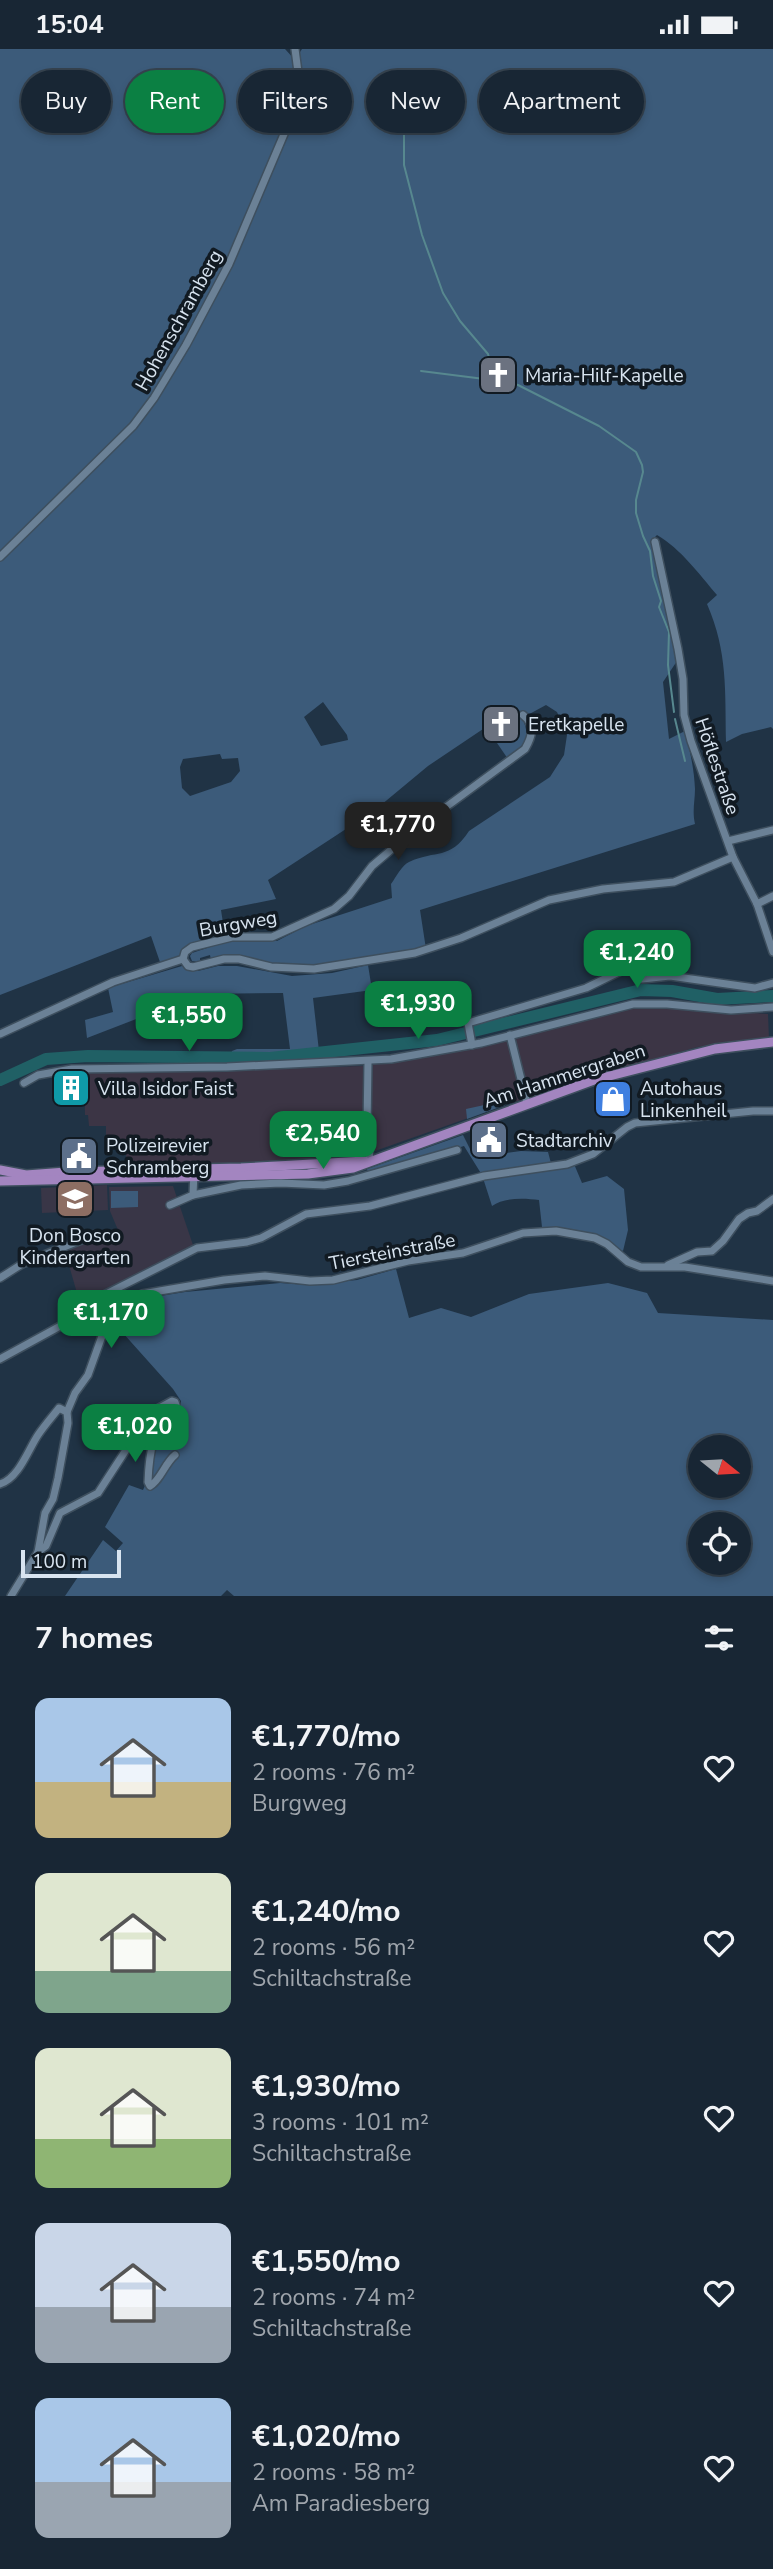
<!DOCTYPE html>
<meta charset="utf-8">
<style>
:root{--surface:#182634;--page:#253240;--text:#f1f3f6;--muted:#9fa5ac;--line:#36434f;--accent:#0b8043}
body{margin:0;font-family:"Nunito Sans",sans-serif;background:var(--page);color:var(--text);height:100vh;display:flex;flex-direction:column;font-size:26px;white-space:nowrap}
*{box-sizing:border-box;margin:0}
p{font-size:23px;color:var(--muted)}
.icon{flex:none;width:38px;height:38px;fill:none;stroke:currentColor;stroke-width:2;stroke-linecap:round;stroke-linejoin:round}
.map{position:relative;height:1547px;overflow:hidden}
.drawer{display:flex;flex-direction:column;background:var(--surface);flex:1}
.drawer>*{flex:none}
.banner{position:absolute;left:21px;top:21px;width:732px;height:63px;display:flex;gap:14px}
.needle{width:46px;rotate:108deg}
.buttons{position:absolute;left:688px;top:1386px;display:grid;gap:14px}
.buttons a{display:grid;place-items:center;width:63px;height:63px;border-radius:50%;background:var(--surface);box-shadow:0 4px 10px #0003,0 0 0 2px var(--line);font-size:35px}
.scale{position:absolute;left:21px;bottom:18px;width:100px;box-sizing:border-box;padding-left:7px;border:4px solid #d8e4f0;border-top:0;font-size:19px;line-height:24px;white-space:nowrap;color:#d8e4f0;-webkit-text-stroke:5px #111a22;paint-order:stroke}
.price{position:absolute;translate:-50% -60px;padding:0 16px;border-radius:14px;background:var(--accent);color:#fff;font-size:23px;line-height:46px;filter:drop-shadow(0 2px 4px #0008)}
.price::after{content:'';position:absolute;left:50%;top:42px;width:21px;height:16px;margin-left:-10px;background:inherit;clip-path:polygon(0 0,100% 0,50% 100%)}
.price.active{background:#222;color:#fff}
ul{padding:0;list-style:none}
li{display:flex;align-items:center;gap:21px;height:175px;padding:0 35px}
li span{display:grid;place-items:center;flex:none;width:196px;height:140px;border-radius:14px;color:#555}
li>.icon{margin-inline-start:auto}
span .icon{width:84px;height:84px;fill:#fffc;stroke-width:1}
li b{font-size:30px}
h2{display:flex;justify-content:space-between;align-items:center;height:84px;padding:0 35px;font-size:30px}
.tag{padding:0 24px;border-radius:32px;background:var(--surface);box-shadow:0 4px 10px #0003,0 0 0 2px var(--line);font-size:24px;line-height:63px}
.tag.active{background:var(--accent);color:#fff}
.status{display:flex;justify-content:space-between;align-items:center;height:49px;padding:0 35px;background:var(--surface);direction:ltr}
.status svg{height:19px;fill:currentColor}
.map>svg:first-child{display:block}
.commercial{fill:#3c3545}
.education{fill:#393647}
.green{fill:#3c5b7a;fill-rule:evenodd}
.lines{fill:none;stroke-linecap:round;stroke-linejoin:round}
.stream{stroke:#57888f;stroke-width:2}
.river{stroke:#206065;stroke-width:12}
.minor-casing{stroke:#3e4f5e;stroke-width:10}
.major-casing{stroke:#3e4f5e;stroke-width:12}
.minor{stroke:#6b8196;stroke-width:7}
.major{stroke:#a385c0;stroke-width:9}
.labels{text-anchor:middle;stroke-width:7;stroke-linejoin:round;paint-order:stroke}
.street-label{font-size:19px;fill:#d8e4f0;stroke:#111a22}
.poi-label{font-size:19px;fill:#d8e4f0;stroke:#111a22;text-anchor:start}
</style>
<div class="status"><b>15:04</b><svg viewBox="0 0 49 12"><path d="M0 12V9h3v3zM5 12V6h3v6zM10 12V3h3v9zM15 12V0h3v12zM26 1h20v11H26zM47 4h2v5h-2z"/></svg></div>
<div class="map">
<svg width="773" height="1547" viewBox="0 0 773 1547">
<rect width="100%" height="100%" fill="#203345"/>
<path class="commercial" d="M659 956 768 965 769 990 698 998 648 1012 508 1055 375 1102 348 1108 299 1113 126 1118V1099L106 1098V1077H89L88 1066H85L84 1024 364 1017 492 994 634 959Z"/>
<g class="education">
<path d="M107 1136 108 1161 42 1164 41 1139Z"/>
<path d="M173 1137 193 1196 123 1233 79 1251 64 1199 118 1181 110 1162 109 1138Z"/>
</g>
<g class="green">
<path d="M0 0H285L295 11 302 0H773V680L771 678 742 685 726 693C725 643 728 603 707 555L717 546C699 525 681 500 657 486L651 492 677 612 663 633 669 690 685 682C690 702 694 719 695 740 695 752 692 762 695 775L420 861 426 900 331 917 280 919 236 906 211 911 210 906 200 909V913L192 912 190 907 192 904 231 891 252 888 277 892 306 877 392 849 391 835C396 828 402 816 409 813 437 800 449 812 469 782L550 728 564 706 567 686 557 663 546 656 522 669C532 689 524 697 508 710L486 678 428 717 375 761 268 831 276 850 221 861 223 874 229 885 209 892 196 893 187 898 179 910 161 916 151 887 0 946ZM323 653 347 686 348 691 321 697 304 668ZM220 705 222 710 238 709 240 722 231 733 190 747 182 739 180 718 183 710Z"/>
<path d="M368 916 372 941 313 949 319 1002 231 1005 232 1002 237 1000H290L283 944 200 945 201 967H144L87 989 85 971 113 963 108 939 182 917 198 922 218 917H237L292 927 332 924Z"/>
<path d="M507 1051 508 1055 467 1070 466 1060Z"/>
<path d="M463 1086 471 1102 483 1107 521 1102 548 1103 552 1118 574 1115 582 1134 607 1127 624 1140 628 1181 623 1202 591 1186 542 1178 539 1151C525 1149 504 1148 492 1157L482 1126 464 1097 369 1126 367 1120Z"/>
<path d="M111 1142H138V1158L111 1159Z"/>
<path d="M396 1220 409 1269 441 1259 471 1268 529 1245 608 1234 647 1244 658 1264 773 1271V1547H234L227 1541 221 1547H65L103 1491 116 1502 123 1494 105 1478 129 1436 143 1441 149 1428 161 1376 181 1356V1352L173 1340 114 1274 124 1258 135 1251 185 1243 280 1234 309 1236 357 1231ZM700 1398H738V1437H700ZM700 1475H738V1514H700Z"/>
</g>
<g class="lines">
<g class="stream">
<path d="M413 54 404 82V116L422 186 443 244 460 272 488 305 494 330"/>
<path d="M421 322 508 333 518 336 599 377 636 403 642 416 643 423 636 451V464L643 487 650 502 653 527 661 552 659 558 669 583 668 616 674 663"/>
<path d="M675 670 685 712"/>
</g>
<path class="river" d="M0 1031 46 1010 88 1007 270 1009 437 991 641 941 672 942 717 950 773 947"/>
<defs>
<g id="minor">
<path d="M655 493 678 600 683 630 684 666 691 692 733 808 757 855 773 903"/>
<path d="M0 508 133 377 154 349 186 296 229 215 290 71 298 23 295 0"/>
<path d="M728 792 773 781"/>
<path d="M757 855 773 847"/>
<path d="M183 910 188 917 193 918 224 910H239L271 918 314 920 415 904 461 889 549 851 603 840 674 833 733 808"/>
<path d="M642 930 670 927 755 939 773 934"/>
<path d="M0 985 113 933 183 910 185 903 192 898 232 888H272L334 860 349 847 372 817 412 783 525 700C532 688 536 676 523 666"/>
<path d="M510 986 527 1054"/>
<path d="M472 996 468 974 586 939 627 919"/>
<path d="M368 1013 367 1079 370 1112"/>
<path d="M24 1034 38 1026 72 1020 227 1018 391 1010 481 994 633 955H667L731 961 773 958"/>
<path d="M193 1146 241 1136 281 1134 324 1136 348 1132 457 1101"/>
<path d="M170 1156 193 1146 194 1123"/>
<path d="M668 1216 697 1203 712 1202 723 1192 739 1170 748 1164 757 1162 773 1150"/>
<path d="M0 1229 22 1215 96 1185"/>
<path d="M85 1263 100 1248 197 1199 247 1193 261 1189 306 1165 370 1157 484 1127 567 1115 593 1105 627 1078 635 1074 753 1062H773"/>
<path d="M0 1310 84 1264 116 1256 142 1245 224 1231 265 1227 310 1232 333 1231 408 1212 463 1204 523 1184 556 1182 595 1189 607 1195 628 1213 641 1218H685L773 1232"/>
<path d="M67 1363 75 1344 88 1326 102 1287 117 1264 116 1256"/>
<path d="M0 1435C19 1429 28 1401 38 1386 44 1377 52 1368 59 1359L67 1363 68 1374 58 1429 53 1450 45 1464 38 1503 11 1547"/>
<path d="M38 1503 46 1497 60 1464 98 1444 150 1364 172 1352 175 1353 176 1356C153 1376 149 1404 148 1433L150 1437C160 1432 165 1414 175 1406"/>
</g>
<g id="major">
<path d="M0 1121 26 1126 66 1123 241 1119 365 1112"/>
<path d="M0 1132 308 1125 353 1119 594 1031 715 1000 773 993"/>
</g>
</defs>
<use href="#minor" class="minor-casing"/>
<use href="#major" class="major-casing"/>
<use href="#minor" class="minor"/>
<use href="#major" class="major"/>
</g>
<defs>
<symbol id="church-square" viewBox="-11 -11 22 22"><rect x="-9" y="-9" width="18" height="18" rx="4" fill="#6b7280" stroke="#111a22"/><path d="M-1.2-6h2.4v3.5h3.3v2.4h-3.3V6h-2.4V-.1h-3.3v-2.4h3.3Z" fill="#fff"/></symbol>
<symbol id="building-square" viewBox="-11 -11 22 22"><rect x="-9" y="-9" width="18" height="18" rx="4" fill="#0f9aa8" stroke="#111a22"/><path d="M-4-6H4V6H1V3H-1V6H-4ZM-2.5-4.3h1.7v1.8h-1.7ZM.8-4.3h1.7v1.8H.8ZM-2.5-1h1.7V.8h-1.7ZM.8-1h1.7V.8H.8Z" fill="#fff"/></symbol>
<symbol id="shop-square" viewBox="-11 -11 22 22"><rect x="-9" y="-9" width="18" height="18" rx="4" fill="#3f7fe0" stroke="#111a22"/><path d="M-5-2.5h2.3a2.7 3.5 0 0 1 5.4 0H5L5.5 6h-11ZM-1.5-2.5h3a1.5 2.3 0 0 0-3 0Z" fill="#fff"/></symbol>
<symbol id="civic-square" viewBox="-11 -11 22 22"><rect x="-9" y="-9" width="18" height="18" rx="4" fill="#5c6f8a" stroke="#111a22"/><path d="M-.6-6.5H3V-4.5H.6V-3L4-1V1h2V6H-6V1h2V-1L-.6-3ZM-1.2 2.5V6h2.4V2.5Z" fill="#fff"/></symbol>
<symbol id="school-square" viewBox="-11 -11 22 22"><rect x="-9" y="-9" width="18" height="18" rx="4" fill="#8d6e63" stroke="#111a22"/><path d="M0-5L7-2L0 1L-7-2ZM-4 1L0 2.5L4 1V4Q0 6-4 4Z" fill="#fff"/></symbol>
</defs>
<g fill-rule="evenodd">
<use href="#church-square" x="476" y="304" width="44" height="44"/>
<use href="#church-square" x="479" y="653" width="44" height="44"/>
<use href="#building-square" x="49" y="1017" width="44" height="44"/>
<use href="#shop-square" x="591" y="1028" width="44" height="44"/>
<use href="#civic-square" x="467" y="1069" width="44" height="44"/>
<use href="#civic-square" x="57" y="1085" width="44" height="44"/>
<use href="#school-square" x="53" y="1128" width="44" height="44"/>
</g>
<g class="labels">
<g class="street-label">
<text transform="translate(178 271) rotate(-61)" y="7">Hohenschramberg</text>
<text transform="translate(718 717) rotate(71)" y="7">Höflestraße</text>
<text transform="translate(238 874) rotate(-10)" y="7">Burgweg</text>
<text transform="translate(564 1026) rotate(-18)" y="7">Am Hammergraben</text>
<text transform="translate(392 1202) rotate(-11)" y="7">Tiersteinstraße</text>
</g>
<g class="poi-label">
<text x="525" y="333">Maria-Hilf-Kapelle</text>
<text x="528" y="682">Eretkapelle</text>
<text x="98" y="1046">Villa Isidor Faist</text>
<text x="640" y="1046">Autohaus<tspan x="640" dy="22">Linkenheil</tspan></text>
<text x="516" y="1098">Stadtarchiv</text>
<text x="106" y="1103">Polizeirevier<tspan x="106" dy="22">Schramberg</tspan></text>
<text x="75" y="1193" text-anchor="middle">Don Bosco<tspan x="75" dy="22">Kindergarten</tspan></text>
</g>
</g>
</svg>
<div class="buttons">
<a><svg class="needle" viewBox="-14 -14 28 28"><path d="M0-13l5 13h-10z" fill="#e53935"/><path d="M0 13l5-13h-10z" fill="#9fa5ac"/></svg></a>
<a><svg class="icon" aria-label="locate" viewBox="0 0 24 24"><circle cx="12" cy="12" r="6"/><path d="M12 2v4M12 18v4M2 12h4M18 12h4"/></svg></a>
</div>
<div class="scale">100 m</div>
<b class="price active" style="left:398px;top:813px">€1,770</b>
<b class="price" style="left:637px;top:941px">€1,240</b>
<b class="price" style="left:418px;top:992px">€1,930</b>
<b class="price" style="left:189px;top:1004px">€1,550</b>
<b class="price" style="left:323px;top:1122px">€2,540</b>
<b class="price" style="left:111px;top:1301px">€1,170</b>
<b class="price" style="left:135px;top:1415px">€1,020</b>
<div class="banner">
<a class="tag">Buy</a>
<a class="tag active">Rent</a>
<a class="tag">Filters</a>
<a class="tag">New</a>
<a class="tag">Apartment</a>
</div>
</div>
<section class="drawer">
<h2>7 homes<svg class="icon" aria-label="filters" viewBox="0 0 24 24"><path d="M4 7h16M4 17h16"/><circle cx="9" cy="7" r="2"/><circle cx="15" cy="17" r="2"/></svg></h2>
<ul>
<li><span style="background:linear-gradient(#a9c7e8 60%,#c2b280 0)"><svg class="icon" aria-label="home" viewBox="0 0 24 24"><path d="M3 11l9-7 9 7M6 9v11h12V9"/></svg></span><div><b>€1,770/mo</b><p>2 rooms · 76 m²</p><p>Burgweg</p></div><svg class="icon" aria-label="heart" viewBox="0 0 24 24"><path d="M12 20l-8-8c-3-5 5-10 8-4 3-6 11-1 8 4z"/></svg></li>
<li><span style="background:linear-gradient(#dfe7d0 70%,#7fa58c 0)"><svg class="icon" aria-label="home" viewBox="0 0 24 24"><path d="M3 11l9-7 9 7M6 9v11h12V9"/></svg></span><div><b>€1,240/mo</b><p>2 rooms · 56 m²</p><p>Schiltachstraße</p></div><svg class="icon" aria-label="heart" viewBox="0 0 24 24"><path d="M12 20l-8-8c-3-5 5-10 8-4 3-6 11-1 8 4z"/></svg></li>
<li><span style="background:linear-gradient(#dfe7d0 65%,#8fb573 0)"><svg class="icon" aria-label="home" viewBox="0 0 24 24"><path d="M3 11l9-7 9 7M6 9v11h12V9"/></svg></span><div><b>€1,930/mo</b><p>3 rooms · 101 m²</p><p>Schiltachstraße</p></div><svg class="icon" aria-label="heart" viewBox="0 0 24 24"><path d="M12 20l-8-8c-3-5 5-10 8-4 3-6 11-1 8 4z"/></svg></li>
<li><span style="background:linear-gradient(#c9d6e8 60%,#9aa5b1 0)"><svg class="icon" aria-label="home" viewBox="0 0 24 24"><path d="M3 11l9-7 9 7M6 9v11h12V9"/></svg></span><div><b>€1,550/mo</b><p>2 rooms · 74 m²</p><p>Schiltachstraße</p></div><svg class="icon" aria-label="heart" viewBox="0 0 24 24"><path d="M12 20l-8-8c-3-5 5-10 8-4 3-6 11-1 8 4z"/></svg></li>
<li><span style="background:linear-gradient(#a9c7e8 60%,#9aa5b1 0)"><svg class="icon" aria-label="home" viewBox="0 0 24 24"><path d="M3 11l9-7 9 7M6 9v11h12V9"/></svg></span><div><b>€1,020/mo</b><p>2 rooms · 58 m²</p><p>Am Paradiesberg</p></div><svg class="icon" aria-label="heart" viewBox="0 0 24 24"><path d="M12 20l-8-8c-3-5 5-10 8-4 3-6 11-1 8 4z"/></svg></li>
</ul>
</section>
